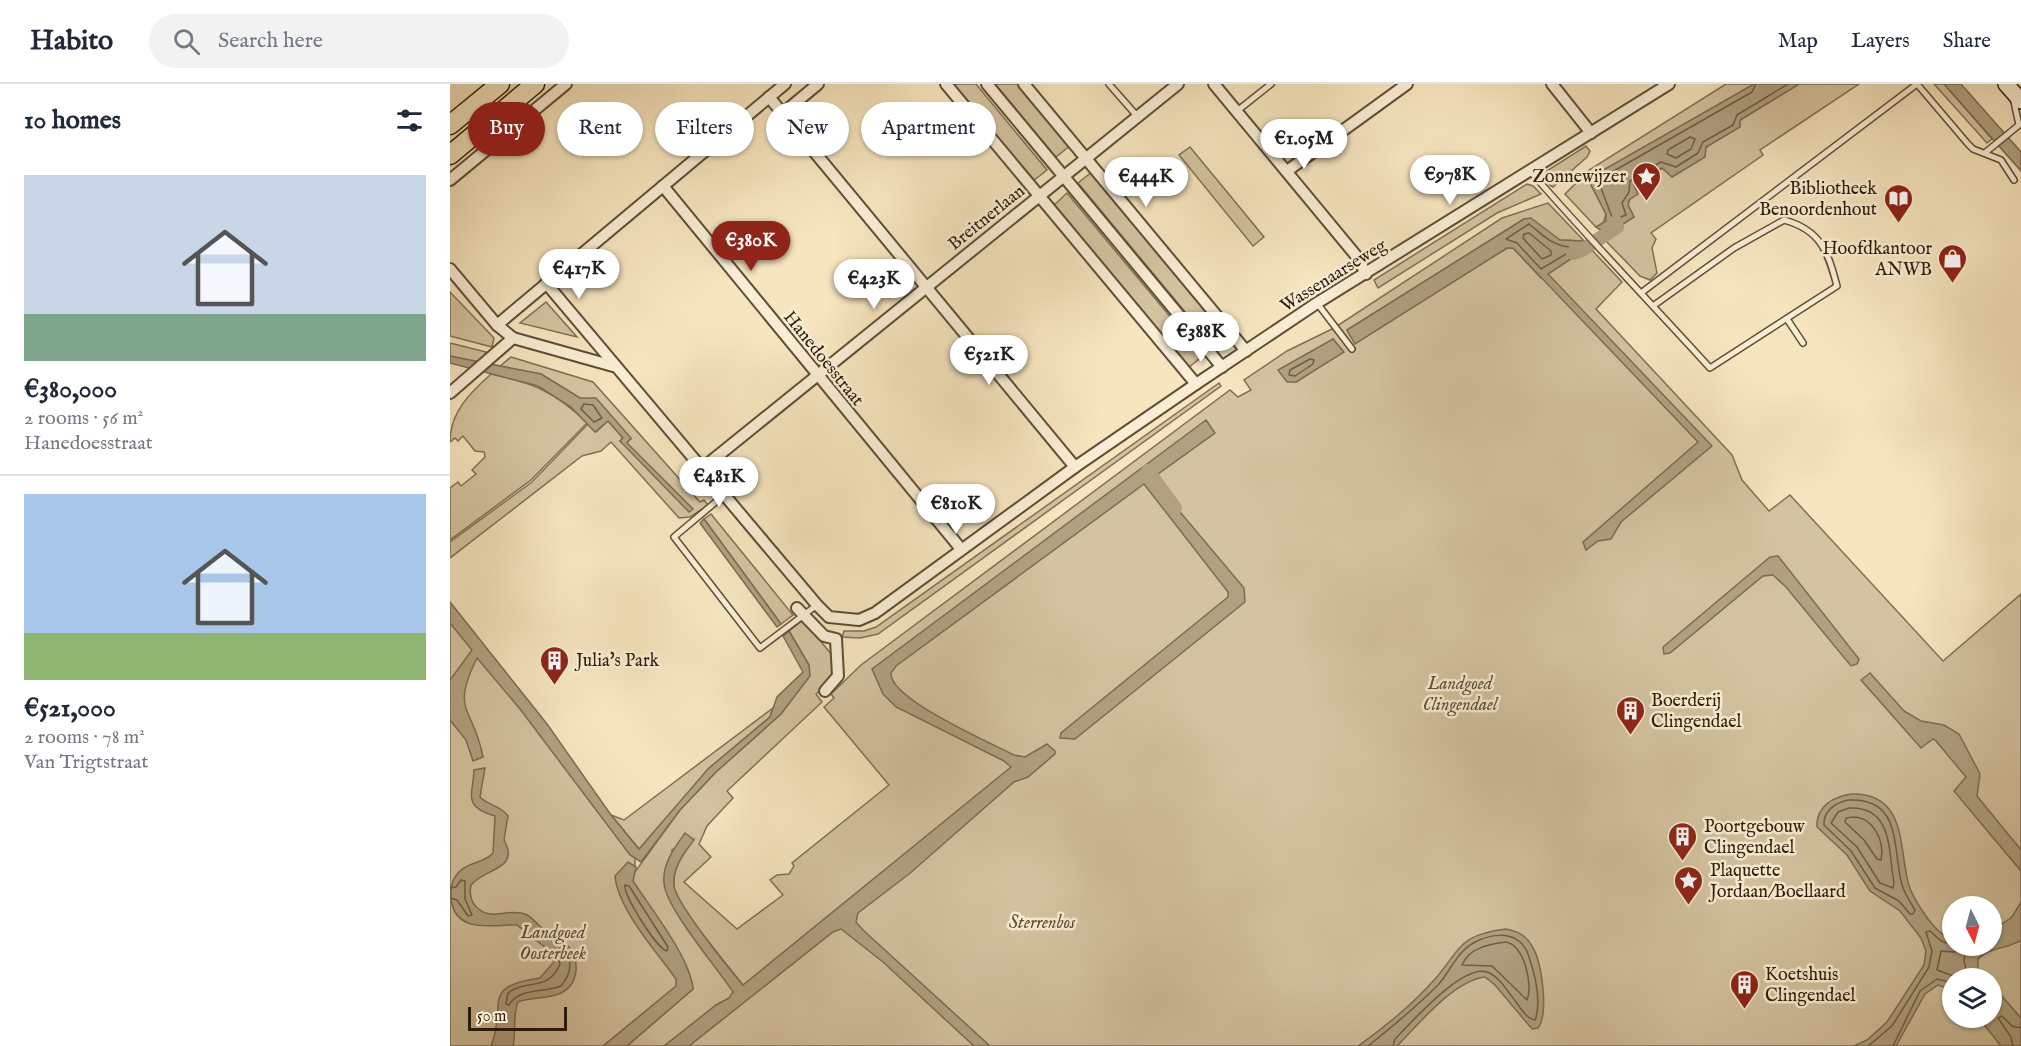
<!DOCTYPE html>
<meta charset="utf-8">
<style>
:root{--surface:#fff;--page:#f2f2f3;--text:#1f2937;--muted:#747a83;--line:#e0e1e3;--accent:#8f2418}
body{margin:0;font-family:"IM FELL English",serif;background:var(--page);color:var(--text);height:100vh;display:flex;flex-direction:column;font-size:22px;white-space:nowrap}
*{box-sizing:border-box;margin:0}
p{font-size:20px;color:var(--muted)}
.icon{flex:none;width:33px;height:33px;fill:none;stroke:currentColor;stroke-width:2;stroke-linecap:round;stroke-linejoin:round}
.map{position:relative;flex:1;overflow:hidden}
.panel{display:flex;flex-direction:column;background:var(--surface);width:450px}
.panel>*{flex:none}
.banner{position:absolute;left:18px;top:18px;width:570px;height:54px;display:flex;gap:12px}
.needle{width:39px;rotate:174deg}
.buttons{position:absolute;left:1492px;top:812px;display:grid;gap:12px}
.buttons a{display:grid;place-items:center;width:60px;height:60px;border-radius:50%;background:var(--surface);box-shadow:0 2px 4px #0004;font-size:30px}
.scale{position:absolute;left:18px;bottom:15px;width:99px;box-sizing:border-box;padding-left:6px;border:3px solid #2c1c08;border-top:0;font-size:16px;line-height:21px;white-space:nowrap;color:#2c1c08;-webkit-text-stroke:4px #f9eed5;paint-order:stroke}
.price{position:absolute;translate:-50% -51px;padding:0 14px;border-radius:21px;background:#fff;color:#222;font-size:20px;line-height:39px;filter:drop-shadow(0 2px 3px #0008)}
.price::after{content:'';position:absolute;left:50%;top:36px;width:18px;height:14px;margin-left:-9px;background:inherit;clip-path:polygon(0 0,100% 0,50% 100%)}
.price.on{background:var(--accent);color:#fff}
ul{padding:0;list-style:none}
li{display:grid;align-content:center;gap:12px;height:318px;padding:0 24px}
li+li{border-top:2px solid var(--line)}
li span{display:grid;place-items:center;height:186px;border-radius:0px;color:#555}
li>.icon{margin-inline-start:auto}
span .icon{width:108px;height:108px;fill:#fffc;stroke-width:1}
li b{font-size:26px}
h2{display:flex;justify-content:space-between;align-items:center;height:72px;padding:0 24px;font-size:26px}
.chip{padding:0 21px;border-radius:27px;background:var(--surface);box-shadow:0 2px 4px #0004;font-size:21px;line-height:54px}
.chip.on{background:var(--accent);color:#fff}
header{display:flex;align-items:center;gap:36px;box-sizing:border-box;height:84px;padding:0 30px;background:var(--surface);border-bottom:2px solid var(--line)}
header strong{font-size:28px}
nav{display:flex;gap:33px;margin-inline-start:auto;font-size:21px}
.search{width:420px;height:54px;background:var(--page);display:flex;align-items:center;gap:15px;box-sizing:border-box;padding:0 21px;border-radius:33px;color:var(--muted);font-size:22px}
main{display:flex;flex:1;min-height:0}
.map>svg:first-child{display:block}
.green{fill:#d4c3a0;stroke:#807054;stroke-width:1.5;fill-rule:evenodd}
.water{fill:#b1a181;stroke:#7c6c51;stroke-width:1.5}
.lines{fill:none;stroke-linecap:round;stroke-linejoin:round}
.shore{stroke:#6e5e44;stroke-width:1.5}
.canal{stroke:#b1a181;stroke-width:14}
.service-casing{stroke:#5e4e36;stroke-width:8}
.minor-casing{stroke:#5e4e36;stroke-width:14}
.secondary-casing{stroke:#2c1c08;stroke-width:18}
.primary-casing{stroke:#2c1c08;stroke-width:21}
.service{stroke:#f9eed5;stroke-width:5}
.minor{stroke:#f9eed5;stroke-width:10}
.secondary{stroke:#f9eed5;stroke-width:15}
.primary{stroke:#f6e5bf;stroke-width:18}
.labels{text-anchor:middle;stroke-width:5;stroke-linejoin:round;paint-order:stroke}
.poi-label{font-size:18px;fill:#2c1c08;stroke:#f9eed5;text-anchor:start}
.street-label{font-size:18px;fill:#2c1c08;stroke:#f9eed5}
.park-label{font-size:18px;font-style:italic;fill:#5e4e36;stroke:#f9eed5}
</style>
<header>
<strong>Habito</strong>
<div class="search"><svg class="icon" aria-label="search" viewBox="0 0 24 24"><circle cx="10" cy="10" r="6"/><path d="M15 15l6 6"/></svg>Search here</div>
<nav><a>Map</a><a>Layers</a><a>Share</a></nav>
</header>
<main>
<section class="panel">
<h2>10 homes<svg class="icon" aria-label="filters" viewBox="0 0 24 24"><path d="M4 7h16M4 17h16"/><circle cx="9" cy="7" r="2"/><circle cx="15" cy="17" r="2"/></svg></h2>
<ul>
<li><span style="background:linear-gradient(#c9d6e8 75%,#7fa58c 0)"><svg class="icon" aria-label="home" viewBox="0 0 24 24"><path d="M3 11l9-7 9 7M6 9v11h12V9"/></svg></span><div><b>€380,000</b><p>2 rooms · 56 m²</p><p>Hanedoesstraat</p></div></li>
<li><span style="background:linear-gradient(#a9c7e8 75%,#8fb573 0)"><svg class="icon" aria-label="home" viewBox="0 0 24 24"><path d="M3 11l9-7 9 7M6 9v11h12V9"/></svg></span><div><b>€521,000</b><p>2 rooms · 78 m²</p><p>Van Trigtstraat</p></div></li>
</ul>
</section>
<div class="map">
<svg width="1571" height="962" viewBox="0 0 1571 962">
<rect width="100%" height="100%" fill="#f6e5bf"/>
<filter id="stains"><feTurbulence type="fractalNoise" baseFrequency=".00333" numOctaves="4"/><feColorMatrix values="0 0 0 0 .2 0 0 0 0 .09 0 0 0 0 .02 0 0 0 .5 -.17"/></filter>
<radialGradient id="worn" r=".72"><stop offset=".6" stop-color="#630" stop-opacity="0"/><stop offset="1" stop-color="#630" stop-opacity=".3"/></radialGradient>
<g class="green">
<path d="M501 0H526L597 86 583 97Z"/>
<path d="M545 0H570L621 61 606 73Z"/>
<path d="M1276 0H1304L1140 99 1156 130 1153 140 1146 143 1115 110 1139 86Z"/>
<path d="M1349 0H1409L1310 66 1313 71 1201 149 1206 155 1202 164 1207 189 1200 196 1190 192 1155 156 1157 150 1184 133 1178 121 1184 101 1212 84 1222 92 1290 36Z"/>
<path d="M1484 0H1494L1542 55 1537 59Z"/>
<path d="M1136 62 1140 67 1137 73 1103 103 1098 100 1095 88Z"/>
<path d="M740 63 814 153 803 162 729 71Z"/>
<path d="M643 87 780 251 765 264 628 99Z"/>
<path d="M1077 100 1083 102 1091 110 1047 129 928 204 924 196Z"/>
<path d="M617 109 753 272 738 284 603 122Z"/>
<path d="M1098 119 1134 157 1110 156 1074 135 897 246 905 259 1057 164H1063L1091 194 1139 163 1172 198 1146 225 1282 371 1292 396 1319 427 1340 411 1493 577 1571 510V962H216L230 950 214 962H177L243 905 238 900 163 962H0V530L185 771V788L230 726 266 688 331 630 354 599 359 581 339 547 353 536 387 577 382 594 366 610 372 618 277 707 283 714 257 742 249 760 261 773 234 798 287 845 333 811 320 796 327 791 339 790 344 782 342 779 439 701 374 623 384 614 381 610 411 581 780 306 788 313 801 306 794 296 837 267 884 244 1052 134ZM883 255 893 267 846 298ZM243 756C234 769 222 784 224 802 226 821 278 881 292 900L284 908 223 822 222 766ZM1503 822H1542V861H1503ZM1503 894H1542V933H1503Z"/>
<path d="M0 208 44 254 42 263 0 252Z"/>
<path d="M96 218 127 253 70 239Z"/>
<path d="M0 259 36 268 31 280 0 272Z"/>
<path d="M61 273 143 298 250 418 254 416 258 421 240 433 229 434 161 358 151 367 132 372 0 474V458L82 398 138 340 146 348 158 337 173 354 170 357 176 358 181 355 130 314 91 290 49 283Z"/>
<path d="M41 290C83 299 106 308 137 339L81 396 0 456V404L8 398 11 402 26 390 22 386 35 373 34 368 25 367 13 352 8 357 5 354 0 358C0 328 20 309 41 290Z"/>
<path d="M769 299 771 302 428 550 410 554 392 553 394 547H414L426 543Z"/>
<path d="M261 430 343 531 331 540 254 435Z"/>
<path d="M323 624 320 633 258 685 195 761 189 765 161 731 174 736Z"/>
</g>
<g class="water">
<path d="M1304 0H1349L1290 36V43L1256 63 1255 73 1222 93 1212 84 1184 101 1188 110 1179 116 1178 121 1184 133 1157 150 1146 143 1156 137V130L1140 99 1141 93Z"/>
<path d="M1494 0H1511L1571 68V87Z"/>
<path d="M1081 134 1110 156 1134 157 1139 163 1098 190 1262 362 1171 438 1161 455 1148 457 1136 466 1133 458 1248 358 1063 164H1057L905 260 897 246 1074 135Z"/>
<path d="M883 255 894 268 846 298H837L828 286Z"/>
<path d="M0 272 91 290 130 314H146L181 354 177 359 243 425 239 428 170 357 173 354 158 337 145 348 121 323 88 302 0 279Z"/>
<path d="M756 336 765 349 704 393V397L794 504 795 518 625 655 610 654 611 649 778 513V508L694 400 446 582 441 589C439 615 541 659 564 671L575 673 597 660 605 667V670L578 693 564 698 459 790 408 829 406 838 413 846 540 962H524L433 878 391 845 383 848 239 962H214L266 921 279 914 283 908C268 885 215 823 214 799 212 780 225 763 235 749L244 756C234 769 222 784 224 802 226 819 279 885 293 901L561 683 554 677 446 623 433 610 422 585Z"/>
<path d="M254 435 331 540 327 543 250 439Z"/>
<path d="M1328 472 1409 575 1407 580 1401 582 1336 503 1323 491 1313 492 1220 569 1214 570 1213 563 1320 473Z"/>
<path d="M0 518 97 640 161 731 189 765 258 685 320 633 327 613 353 588 333 552 339 547 359 581 360 592 331 630 266 688 230 726 191 778 180 771 70 625 27 574C0 629 23 621 33 673L23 677 16 656 0 636V596L22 566 0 539Z"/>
<path d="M1420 589 1454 627 1471 637 1494 641 1509 650 1530 690 1527 712 1571 766V787L1504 707 1516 693 1486 657 1483 655 1471 664 1411 596Z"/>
<path d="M35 684 30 713C39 722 50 721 58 732L54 756C71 786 34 784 21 801 19 811 21 820 30 826 43 836 61 824 75 830 83 833 89 843 96 848 102 853 110 855 116 860 130 872 130 898 113 908 99 916 82 912 68 918 63 928 66 949 63 962H41C58 918 29 903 90 894L104 878 97 865 67 841C43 840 7 851 1 816 0 806 1 797 8 789 18 777 34 780 43 769L45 732C12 722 23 712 24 686Z"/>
<path d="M1402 710C1456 709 1449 762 1458 798 1461 811 1470 824 1478 835 1485 844 1492 852 1503 855V861H1542V847L1562 833 1571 818V856C1558 865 1539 863 1528 875V886L1536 894H1503V906L1488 901 1475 910 1446 962H1404L1417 956 1437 938 1474 881 1476 867 1471 854 1450 827 1420 807 1397 771 1367 743C1366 722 1384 712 1402 710Z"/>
<path d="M178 778 186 783 183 797C201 825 240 873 243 905L177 962H153L226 902V895C207 868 168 826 165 792Z"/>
<path d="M1056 845C1067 847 1077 852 1082 862 1092 878 1099 930 1088 944L1082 945 1045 901 1035 893C1003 897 969 940 947 962H908C935 943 963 920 985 895 1012 864 1008 851 1056 845Z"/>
<path d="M1542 901 1571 934V962H1551L1528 933H1542Z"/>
</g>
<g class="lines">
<g class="shore">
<path d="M1306 0 1302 8 1148 96 1163 136 1176 131 1172 119 1179 108 1180 97 1211 78 1226 83 1248 69 1253 58 1283 41 1287 31 1338 0"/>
<path d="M1240 53 1245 55 1241 65 1226 74 1217 70 1218 66Z"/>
<path d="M1079 140C1093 151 1101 161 1119 163L1121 167 1091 185 1067 159 1056 155Z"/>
<path d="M1079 149 1101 167V171L1092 175 1073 154 1074 150Z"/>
<path d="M860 275 864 276 863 280 845 292 839 291 840 286Z"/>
<path d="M134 320 143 321 152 334 144 338 131 325Z"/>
<path d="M1398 716C1453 713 1442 765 1452 801 1455 810 1460 818 1465 826L1463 830H1460L1449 817 1425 804 1401 767 1374 741C1373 727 1385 719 1398 716Z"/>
<path d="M1399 724C1437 722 1439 756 1442 786 1443 792 1445 798 1443 804L1430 799 1407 763 1381 739 1388 728Z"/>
<path d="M1403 733C1423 733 1435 757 1431 776L1427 775 1414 756 1395 738 1396 734Z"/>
<path d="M175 801 179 802 218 863 217 867C207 865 173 811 175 801Z"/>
<path d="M0 804 6 803 11 796 15 797V815L22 831 18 832 7 816 0 814"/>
<path d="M1056 858C1075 862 1083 902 1077 916L1042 882 1012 881C1019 864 1039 860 1056 858Z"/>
<path d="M110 864C124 873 122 889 111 902 94 909 70 903 59 921L56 920 58 909C77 894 98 909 110 880L107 867Z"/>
<path d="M1509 894 1487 886 1491 867 1503 868 1516 865 1514 877 1518 894"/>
<path d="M918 962C942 943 966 923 988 901 997 891 1003 878 1012 868 1031 848 1071 842 1079 873 1085 891 1092 918 1085 936 1077 935 1071 925 1066 918 1058 908 1049 892 1037 888 1012 880 961 939 945 955L943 962"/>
<path d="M1418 962 1442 942 1479 883 1482 867 1476 848 1480 847 1491 857 1503 861"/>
<path d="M1443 962 1470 907 1487 895 1503 899"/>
<path d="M1563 962 1561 953 1548 934 1552 932 1562 942 1571 944"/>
</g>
<g class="canal">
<path d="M1123 169 1132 166 1167 143 1166 138"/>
<path d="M698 387 725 424"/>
</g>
<defs>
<g id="service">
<path d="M659 0 687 32"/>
<path d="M787 27 821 0"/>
<path d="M1536 68 1569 41 1564 18"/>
<path d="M1081 88C1139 155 1201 219 1260 284L1387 202C1378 168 1371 146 1334 136L1284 164 1203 222"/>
<path d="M1191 209 1467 0 1518 60 1523 65 1551 76 1564 96"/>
<path d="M867 219 902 265"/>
<path d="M1337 235 1353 259"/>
<path d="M274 411 224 453 310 564 367 521"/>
</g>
<g id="minor">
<path d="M496 0 746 300"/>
<path d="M537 0 772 283"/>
<path d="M574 0 796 267"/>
<path d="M764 0 908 174 916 190"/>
<path d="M1102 0 1141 49"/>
<path d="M319 13 625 383"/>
<path d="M332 30 368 0"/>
<path d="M837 87 957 0"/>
<path d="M0 96 116 0"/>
<path d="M213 102 511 465"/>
<path d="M0 185 47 241 63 254 163 282"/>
<path d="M96 199 367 521 379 533 409 536 425 529 625 383 746 300 867 219 1219 0"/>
<path d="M47 241 335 0"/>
<path d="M0 309 63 254"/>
<path d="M254 383 728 0"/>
<path d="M347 524 374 552 386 555 388 592 375 607"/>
</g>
<path id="secondary" d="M1556 0 1571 17"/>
<g id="primary">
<path d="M0 41 50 0"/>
<path d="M0 71 85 0"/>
</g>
</defs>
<use href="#service" class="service-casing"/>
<use href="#minor" class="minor-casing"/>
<use href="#secondary" class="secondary-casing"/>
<use href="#primary" class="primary-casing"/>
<use href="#service" class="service"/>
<use href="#minor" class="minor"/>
<use href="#secondary" class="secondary"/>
<use href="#primary" class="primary"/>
</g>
<defs>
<symbol id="sight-pin" viewBox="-11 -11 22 30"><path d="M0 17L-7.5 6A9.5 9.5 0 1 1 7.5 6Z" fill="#8f2418" stroke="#f9eed5"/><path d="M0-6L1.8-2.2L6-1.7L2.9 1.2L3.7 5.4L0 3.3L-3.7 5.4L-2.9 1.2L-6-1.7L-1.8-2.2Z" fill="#fff"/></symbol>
<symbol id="library-pin" viewBox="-11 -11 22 30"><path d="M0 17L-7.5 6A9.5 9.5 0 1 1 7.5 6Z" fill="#8f2418" stroke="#f9eed5"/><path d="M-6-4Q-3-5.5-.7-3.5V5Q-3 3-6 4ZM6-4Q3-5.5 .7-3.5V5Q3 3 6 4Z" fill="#fff"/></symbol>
<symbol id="shop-pin" viewBox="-11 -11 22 30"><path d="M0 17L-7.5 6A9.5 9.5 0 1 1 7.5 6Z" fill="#8f2418" stroke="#f9eed5"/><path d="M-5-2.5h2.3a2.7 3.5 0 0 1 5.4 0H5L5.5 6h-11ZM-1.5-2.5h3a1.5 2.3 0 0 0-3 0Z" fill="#fff"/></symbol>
<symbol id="building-pin" viewBox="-11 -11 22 30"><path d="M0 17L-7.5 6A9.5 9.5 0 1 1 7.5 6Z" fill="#8f2418" stroke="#f9eed5"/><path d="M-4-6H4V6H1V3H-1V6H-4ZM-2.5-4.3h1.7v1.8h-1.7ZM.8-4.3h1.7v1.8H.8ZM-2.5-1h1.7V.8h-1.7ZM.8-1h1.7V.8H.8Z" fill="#fff"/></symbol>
</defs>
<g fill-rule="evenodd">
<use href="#sight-pin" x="1180" y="76" width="33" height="45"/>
<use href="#library-pin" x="1432" y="98" width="33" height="45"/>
<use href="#shop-pin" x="1486" y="158" width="33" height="45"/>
<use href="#building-pin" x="88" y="560" width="33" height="45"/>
<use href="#building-pin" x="1164" y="610" width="33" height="45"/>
<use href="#building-pin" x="1216" y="736" width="33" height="45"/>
<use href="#sight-pin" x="1222" y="780" width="33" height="45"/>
<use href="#building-pin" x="1278" y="884" width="33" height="45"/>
</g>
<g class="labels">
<g class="poi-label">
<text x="1176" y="98" text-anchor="end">Zonnewijzer</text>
<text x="1427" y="110" text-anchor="end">Bibliotheek<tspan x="1427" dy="21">Benoordenhout</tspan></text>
<text x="1482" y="170" text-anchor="end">Hoofdkantoor<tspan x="1482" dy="21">ANWB</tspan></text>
<text x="126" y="582">Julia's Park</text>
<text x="1201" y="622">Boerderij<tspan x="1201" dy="21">Clingendael</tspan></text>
<text x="1254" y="748">Poortgebouw<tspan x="1254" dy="21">Clingendael</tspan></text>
<text x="1260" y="792">Plaquette<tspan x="1260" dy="21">Jordaan/Boellaard</tspan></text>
<text x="1315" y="896">Koetshuis<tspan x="1315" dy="21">Clingendael</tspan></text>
</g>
<g class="street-label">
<text transform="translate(536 133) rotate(-39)" y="6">Breitnerlaan</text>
<text transform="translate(883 191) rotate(-32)" y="6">Wassenaarseweg</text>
<text transform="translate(374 274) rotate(51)" y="6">Hanedoesstraat</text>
</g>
<g class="park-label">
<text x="1010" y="605">Landgoed<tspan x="1010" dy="21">Clingendael</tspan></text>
<text x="592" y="844">Sterrenbos</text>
<text x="103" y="854">Landgoed<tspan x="103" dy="21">Oosterbeek</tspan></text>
</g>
</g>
<rect width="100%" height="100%" filter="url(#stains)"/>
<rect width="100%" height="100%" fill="url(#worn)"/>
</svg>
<div class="buttons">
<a><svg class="needle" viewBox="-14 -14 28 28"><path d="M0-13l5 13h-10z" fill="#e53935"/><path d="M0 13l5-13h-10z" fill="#747a83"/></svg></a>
<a><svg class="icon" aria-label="layers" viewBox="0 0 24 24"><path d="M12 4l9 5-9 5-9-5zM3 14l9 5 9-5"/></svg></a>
</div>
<div class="scale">50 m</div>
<b class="price" style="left:854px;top:86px">€1.05M</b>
<b class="price" style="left:1000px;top:122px">€978K</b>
<b class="price" style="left:696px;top:124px">€444K</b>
<b class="price on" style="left:301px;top:188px">€380K</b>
<b class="price" style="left:129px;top:216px">€417K</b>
<b class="price" style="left:424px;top:226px">€423K</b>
<b class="price" style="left:751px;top:279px">€388K</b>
<b class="price" style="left:539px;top:302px">€521K</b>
<b class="price" style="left:269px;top:424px">€481K</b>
<b class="price" style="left:506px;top:451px">€810K</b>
<div class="banner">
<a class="chip on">Buy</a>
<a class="chip">Rent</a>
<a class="chip">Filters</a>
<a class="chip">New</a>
<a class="chip">Apartment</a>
</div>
</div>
</main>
